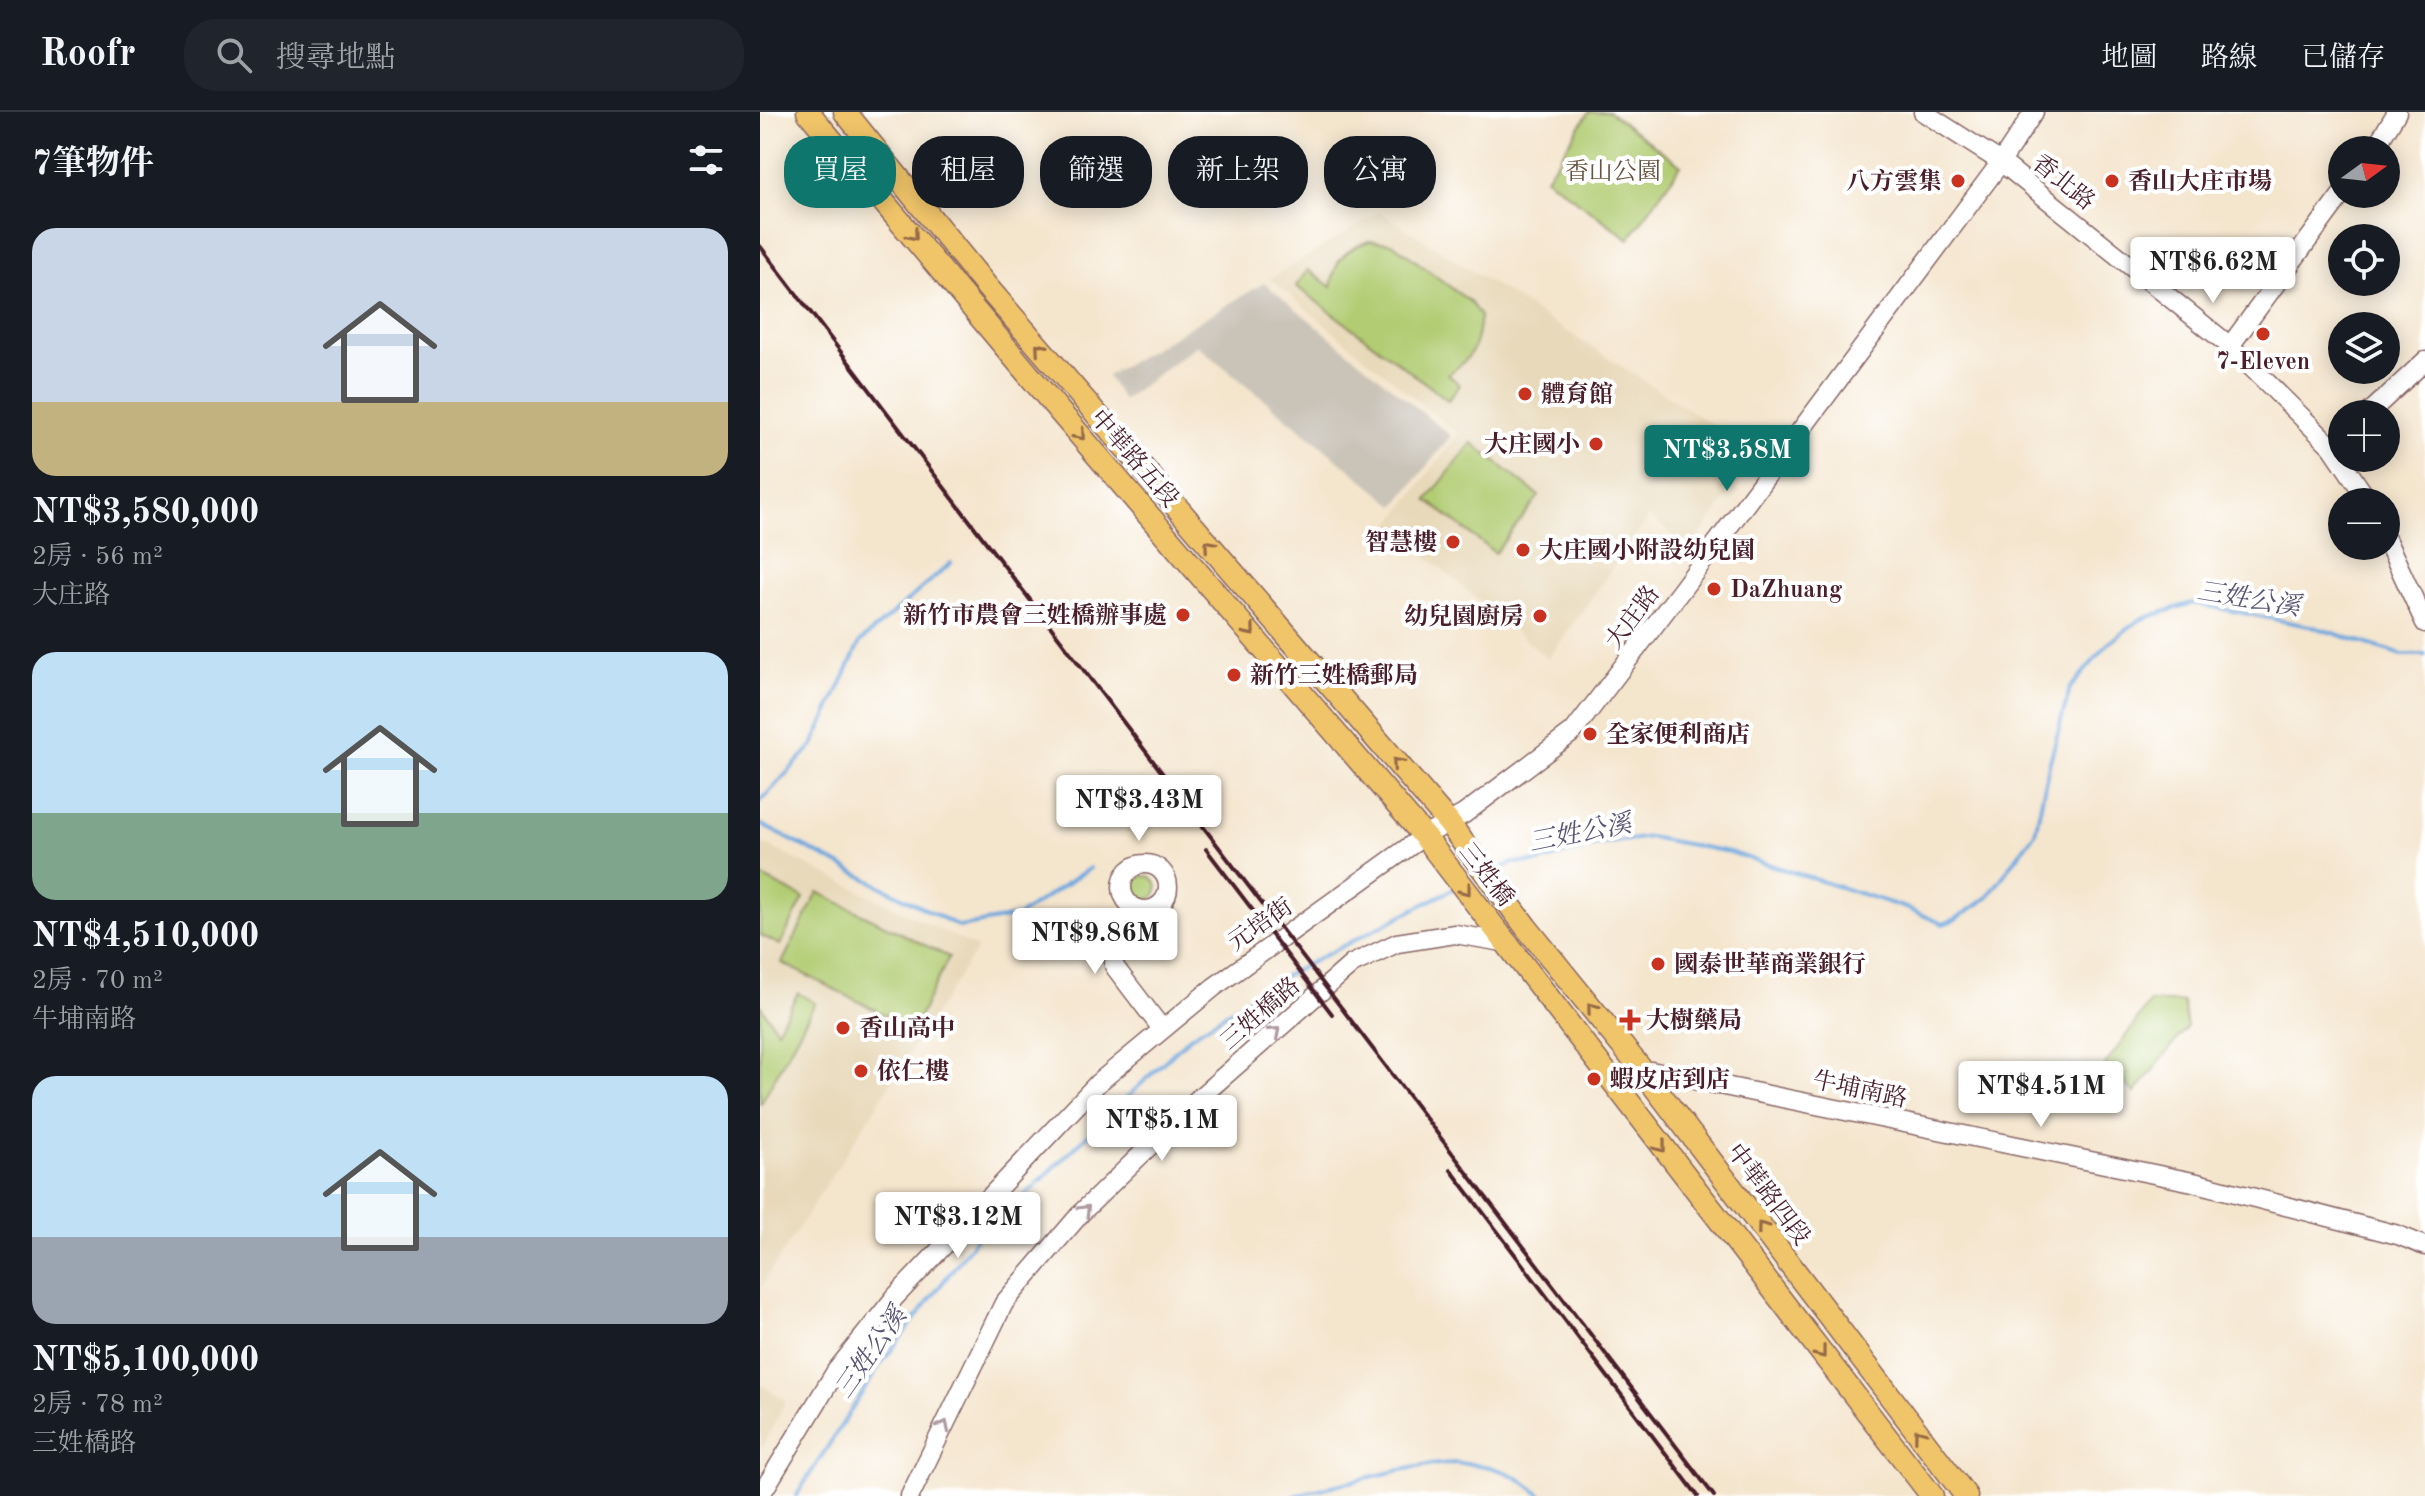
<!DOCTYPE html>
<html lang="zh-TW">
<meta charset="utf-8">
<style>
:root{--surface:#171b24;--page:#20242c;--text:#f1f3f6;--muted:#9ea1a6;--line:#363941;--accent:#0f766e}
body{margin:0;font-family:"Old Standard TT","Noto Serif TC",serif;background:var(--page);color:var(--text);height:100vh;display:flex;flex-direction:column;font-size:30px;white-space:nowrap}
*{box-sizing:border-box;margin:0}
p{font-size:26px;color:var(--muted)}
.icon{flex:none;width:44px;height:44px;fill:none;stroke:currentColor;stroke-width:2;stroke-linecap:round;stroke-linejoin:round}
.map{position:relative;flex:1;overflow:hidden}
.sheet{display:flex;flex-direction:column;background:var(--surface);width:760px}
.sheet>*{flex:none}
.hud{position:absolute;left:24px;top:24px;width:760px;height:72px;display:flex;gap:16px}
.needle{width:52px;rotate:75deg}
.tools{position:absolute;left:1568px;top:24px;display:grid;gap:16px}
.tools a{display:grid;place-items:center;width:72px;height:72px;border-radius:50%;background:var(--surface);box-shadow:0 4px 20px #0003;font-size:40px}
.price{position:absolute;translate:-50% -68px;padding:0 18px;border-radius:8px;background:#fff;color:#222;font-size:26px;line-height:52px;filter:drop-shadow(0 2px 4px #0008)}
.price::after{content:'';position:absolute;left:50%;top:48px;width:24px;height:18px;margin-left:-12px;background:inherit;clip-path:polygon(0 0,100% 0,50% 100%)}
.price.current{background:var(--accent);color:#fff}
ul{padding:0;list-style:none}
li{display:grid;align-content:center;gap:16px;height:424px;padding:0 32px}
li span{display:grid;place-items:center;height:248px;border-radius:24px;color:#555}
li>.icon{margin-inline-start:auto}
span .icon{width:144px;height:144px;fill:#fffc;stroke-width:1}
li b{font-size:34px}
h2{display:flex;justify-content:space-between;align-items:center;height:96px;padding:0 32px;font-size:34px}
.chip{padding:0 28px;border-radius:32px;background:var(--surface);box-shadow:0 4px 20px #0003;font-size:28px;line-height:72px}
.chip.current{background:var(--accent);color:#fff}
header{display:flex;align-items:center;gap:48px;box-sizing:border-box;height:112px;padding:0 40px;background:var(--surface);border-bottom:2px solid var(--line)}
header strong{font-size:38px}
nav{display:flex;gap:44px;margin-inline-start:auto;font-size:28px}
.search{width:560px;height:72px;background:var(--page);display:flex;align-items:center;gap:20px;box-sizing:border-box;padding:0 28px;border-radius:32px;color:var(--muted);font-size:30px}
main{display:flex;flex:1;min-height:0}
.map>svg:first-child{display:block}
.built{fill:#e8d9ba}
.industrial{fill:#c9c3b8}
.green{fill:#b1cc72;stroke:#7e764e;stroke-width:2}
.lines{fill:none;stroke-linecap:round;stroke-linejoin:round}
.stream{stroke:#6ea7de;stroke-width:4}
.minor-casing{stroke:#866464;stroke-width:21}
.major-casing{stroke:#866464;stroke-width:25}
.minor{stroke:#fff;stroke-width:18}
.major{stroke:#f0c469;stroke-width:22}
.rail{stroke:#4a1f2b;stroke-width:4}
.oneway{stroke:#956947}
.oneway2{stroke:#ae9aa0}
.poi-dot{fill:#c8321e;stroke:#fff;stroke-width:3}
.labels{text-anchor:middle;stroke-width:8;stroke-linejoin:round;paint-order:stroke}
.park-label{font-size:24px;fill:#695340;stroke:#fff}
.poi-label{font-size:24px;font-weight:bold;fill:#4a1f2b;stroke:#fff;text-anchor:start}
.street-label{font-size:24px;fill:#4a1f2b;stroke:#fff}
.water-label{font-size:26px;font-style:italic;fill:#585573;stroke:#fff}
</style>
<header>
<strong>Roofr</strong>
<div class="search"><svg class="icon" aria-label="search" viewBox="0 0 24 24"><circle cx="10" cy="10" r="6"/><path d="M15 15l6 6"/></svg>搜尋地點</div>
<nav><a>地圖</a><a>路線</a><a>已儲存</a></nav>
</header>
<main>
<section class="sheet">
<h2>7筆物件<svg class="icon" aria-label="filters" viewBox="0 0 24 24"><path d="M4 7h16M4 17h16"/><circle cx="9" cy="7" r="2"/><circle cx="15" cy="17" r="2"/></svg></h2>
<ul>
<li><span style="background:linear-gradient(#c9d6e8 70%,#c2b280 0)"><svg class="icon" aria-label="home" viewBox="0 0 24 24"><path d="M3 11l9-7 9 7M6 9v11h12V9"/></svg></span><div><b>NT$3,580,000</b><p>2房 · 56 m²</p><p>大庄路</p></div></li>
<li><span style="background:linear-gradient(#bfe0f5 65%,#7fa58c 0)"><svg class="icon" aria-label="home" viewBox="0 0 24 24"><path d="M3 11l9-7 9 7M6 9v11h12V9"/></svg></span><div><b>NT$4,510,000</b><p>2房 · 70 m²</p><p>牛埔南路</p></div></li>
<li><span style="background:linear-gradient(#bfe0f5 65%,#9aa5b1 0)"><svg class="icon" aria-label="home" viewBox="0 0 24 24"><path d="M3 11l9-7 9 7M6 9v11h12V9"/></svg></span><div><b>NT$5,100,000</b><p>2房 · 78 m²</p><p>三姓橋路</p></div></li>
</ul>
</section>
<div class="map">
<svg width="1665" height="1384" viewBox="0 0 1665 1384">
<rect width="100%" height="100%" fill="#fff"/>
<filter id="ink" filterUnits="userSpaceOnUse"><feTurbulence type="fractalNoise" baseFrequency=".0125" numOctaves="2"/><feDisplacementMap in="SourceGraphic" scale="16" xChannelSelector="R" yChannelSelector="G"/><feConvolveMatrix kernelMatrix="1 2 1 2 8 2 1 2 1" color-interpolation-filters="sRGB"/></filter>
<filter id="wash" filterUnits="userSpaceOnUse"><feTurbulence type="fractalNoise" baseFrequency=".006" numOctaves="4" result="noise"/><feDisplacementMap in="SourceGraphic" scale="32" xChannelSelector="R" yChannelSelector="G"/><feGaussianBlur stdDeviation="1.8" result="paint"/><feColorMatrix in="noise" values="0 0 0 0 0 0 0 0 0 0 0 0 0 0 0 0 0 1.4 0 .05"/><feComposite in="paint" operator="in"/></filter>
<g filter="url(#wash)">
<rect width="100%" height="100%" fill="#f4e5cd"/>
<g class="built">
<path d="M620 100 998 342 931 436 889 405 788 547 630 413 698 322 510 167Z"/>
<path d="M0 730 217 836 0 1176Z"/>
<path d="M0 1272 26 1289 0 1339Z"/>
</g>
<path class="industrial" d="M504 171 691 324 635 394 437 233 363 288 347 264Z"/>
<g class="green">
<path d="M829 0H849L921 53 869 127 786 66Z"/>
<path d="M609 129 632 131 710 190 720 204C717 233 714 246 688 262L700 273 688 288 536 174 548 158 571 175C575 148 584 138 609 129Z"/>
<path d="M712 331 779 384 735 441 667 388Z"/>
<circle cx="385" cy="776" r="12"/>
<path d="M0 764 44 786 20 833 0 823Z"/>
<path d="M58 780 189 845 153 917 22 851Z"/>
<path d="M38 881 55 891 0 993V893L17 918Z"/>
<path d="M1390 890H1423L1427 915 1375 981 1345 953Z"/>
</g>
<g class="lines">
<g class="stream">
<path d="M0 690 53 633 100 530 191 451"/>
<path d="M0 712 200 815 258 804 330 756"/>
<path d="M733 760 752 751 779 750 836 733 889 725 969 740 1146 796 1183 812 1194 808 1227 786 1275 721 1289 653 1310 576 1349 531 1379 508 1432 491 1554 515 1642 543H1665"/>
<path d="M36 1384 120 1253 228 1111 260 1088 430 925 517 868 695 776"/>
<path d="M534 1384C558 1377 582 1372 606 1366 664 1352 734 1335 781 1384"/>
</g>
</g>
</g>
<g filter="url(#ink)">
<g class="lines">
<defs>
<g id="minor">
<path d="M1163 0 1241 50 1470 234 1572 335 1609 390"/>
<path d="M1614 38 1637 0"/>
<path d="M1470 234 1582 82"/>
<path d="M1608 302 1665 249"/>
<path d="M1626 427 1665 511"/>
<circle cx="385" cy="775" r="23"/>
<path d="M381 798 379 807 355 824 354 854 402 917"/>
<path d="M854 973 881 957 1433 1070 1638 1123 1665 1134"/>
<path d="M0 1384 76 1259 135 1185 338 971 454 875 664 724 704 702 813 620 923 476 1241 50 1274 0"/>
<path d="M150 1384 244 1191 322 1100 438 987 592 852 637 831 695 822 749 831"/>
</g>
<g id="major">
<path d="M48 0 300 300 664 724 1172 1384"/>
<path d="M85 0 227 175 688 710 766 815 881 957 1206 1384"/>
</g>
</defs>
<use href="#minor" class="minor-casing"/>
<use href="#major" class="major-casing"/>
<use href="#minor" class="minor"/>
<use href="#major" class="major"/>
<g class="rail">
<path d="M0 134 954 1384"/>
<path d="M446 737 572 902"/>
<path d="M691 1058 938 1384"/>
</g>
</g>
<defs><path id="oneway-chevron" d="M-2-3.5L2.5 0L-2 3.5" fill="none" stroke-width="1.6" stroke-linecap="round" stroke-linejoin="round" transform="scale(2)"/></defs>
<g class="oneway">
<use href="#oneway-chevron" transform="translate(153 123) rotate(50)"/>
<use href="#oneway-chevron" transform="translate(280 236) rotate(-131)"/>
<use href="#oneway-chevron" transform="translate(320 323) rotate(49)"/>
<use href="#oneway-chevron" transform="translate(449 433) rotate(-131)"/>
<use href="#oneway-chevron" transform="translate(490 519) rotate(50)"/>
<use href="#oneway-chevron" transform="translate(637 651) rotate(-131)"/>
<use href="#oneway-chevron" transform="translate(706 778) rotate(52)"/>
<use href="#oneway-chevron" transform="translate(832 896) rotate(-129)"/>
<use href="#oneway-chevron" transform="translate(901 1035) rotate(52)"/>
<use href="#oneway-chevron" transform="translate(1002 1115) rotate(-127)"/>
<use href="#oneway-chevron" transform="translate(1061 1241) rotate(52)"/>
<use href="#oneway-chevron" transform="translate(1159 1322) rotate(-127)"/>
</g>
<g class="oneway2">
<use href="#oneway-chevron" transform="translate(515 920) rotate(-41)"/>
<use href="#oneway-chevron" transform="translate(325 1098) rotate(-46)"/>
<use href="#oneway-chevron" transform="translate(184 1314) rotate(-64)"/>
</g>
</g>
<g class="poi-dot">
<circle cx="1198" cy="69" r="8"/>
<circle cx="1352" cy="69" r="8"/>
<circle cx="1503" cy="222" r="8"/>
<circle cx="765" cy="282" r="8"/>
<circle cx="836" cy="332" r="8"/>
<circle cx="693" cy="430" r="8"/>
<circle cx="763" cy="438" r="8"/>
<circle cx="954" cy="477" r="8"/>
<circle cx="423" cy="503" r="8"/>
<circle cx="780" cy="504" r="8"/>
<circle cx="474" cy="563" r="8"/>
<circle cx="830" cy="622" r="8"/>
<circle cx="898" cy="852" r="8"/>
<path d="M866 896h8v8h8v8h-8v8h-8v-8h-8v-8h8z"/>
<circle cx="83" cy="916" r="8"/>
<circle cx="101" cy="959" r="8"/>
<circle cx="834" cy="967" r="8"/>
</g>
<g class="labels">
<g class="park-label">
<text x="853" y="67">香山公園</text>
</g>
<g class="poi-label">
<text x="1182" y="77" text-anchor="end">八方雲集</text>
<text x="1368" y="77">香山大庄市場</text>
<text x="1503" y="257" text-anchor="middle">7-Eleven</text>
<text x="781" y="290">體育館</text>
<text x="820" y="340" text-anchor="end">大庄國小</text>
<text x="677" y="438" text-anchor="end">智慧樓</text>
<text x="779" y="446">大庄國小附設幼兒園</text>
<text x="970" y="485">DaZhuang</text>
<text x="407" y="511" text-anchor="end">新竹市農會三姓橋辦事處</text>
<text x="764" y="512" text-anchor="end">幼兒園廚房</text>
<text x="490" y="571">新竹三姓橋郵局</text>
<text x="846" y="630">全家便利商店</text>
<text x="914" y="860">國泰世華商業銀行</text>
<text x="886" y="916">大樹藥局</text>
<text x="99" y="924">香山高中</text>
<text x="117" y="967">依仁樓</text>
<text x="850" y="975">蝦皮店到店</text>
</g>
<g class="street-label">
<text transform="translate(1304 70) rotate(39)" y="8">香北路</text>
<text transform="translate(375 346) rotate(49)" y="8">中華路五段</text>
<text transform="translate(872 505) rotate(-53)" y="8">大庄路</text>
<text transform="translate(727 762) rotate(52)" y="8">三姓橋</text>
<text transform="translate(500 812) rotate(-35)" y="8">元培街</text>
<text transform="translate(500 901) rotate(-41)" y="8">三姓橋路</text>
<text transform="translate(1100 977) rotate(12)" y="8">牛埔南路</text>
<text transform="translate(1009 1082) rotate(53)" y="8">中華路四段</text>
</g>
<g class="water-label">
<text transform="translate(1489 486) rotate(9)" y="9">三姓公溪</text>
<text transform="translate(820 720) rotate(-11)" y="9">三姓公溪</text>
<text transform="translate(110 1240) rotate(-55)" y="9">三姓公溪</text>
</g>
</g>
</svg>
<div class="tools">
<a><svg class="needle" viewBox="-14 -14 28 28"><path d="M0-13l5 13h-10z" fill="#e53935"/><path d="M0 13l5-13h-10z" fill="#9ea1a6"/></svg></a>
<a><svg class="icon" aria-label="locate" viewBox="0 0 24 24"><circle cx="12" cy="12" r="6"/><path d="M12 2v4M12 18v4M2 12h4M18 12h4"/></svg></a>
<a><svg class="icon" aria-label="layers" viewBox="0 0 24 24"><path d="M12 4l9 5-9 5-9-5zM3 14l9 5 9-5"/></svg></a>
<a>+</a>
<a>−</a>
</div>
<b class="price" style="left:1453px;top:193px">NT$6.62M</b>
<b class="price current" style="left:967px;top:381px">NT$3.58M</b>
<b class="price" style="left:379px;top:731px">NT$3.43M</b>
<b class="price" style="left:335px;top:864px">NT$9.86M</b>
<b class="price" style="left:1281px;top:1017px">NT$4.51M</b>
<b class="price" style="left:402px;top:1051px">NT$5.1M</b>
<b class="price" style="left:198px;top:1148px">NT$3.12M</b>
<div class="hud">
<a class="chip current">買屋</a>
<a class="chip">租屋</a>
<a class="chip">篩選</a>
<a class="chip">新上架</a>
<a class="chip">公寓</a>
</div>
</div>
</main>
